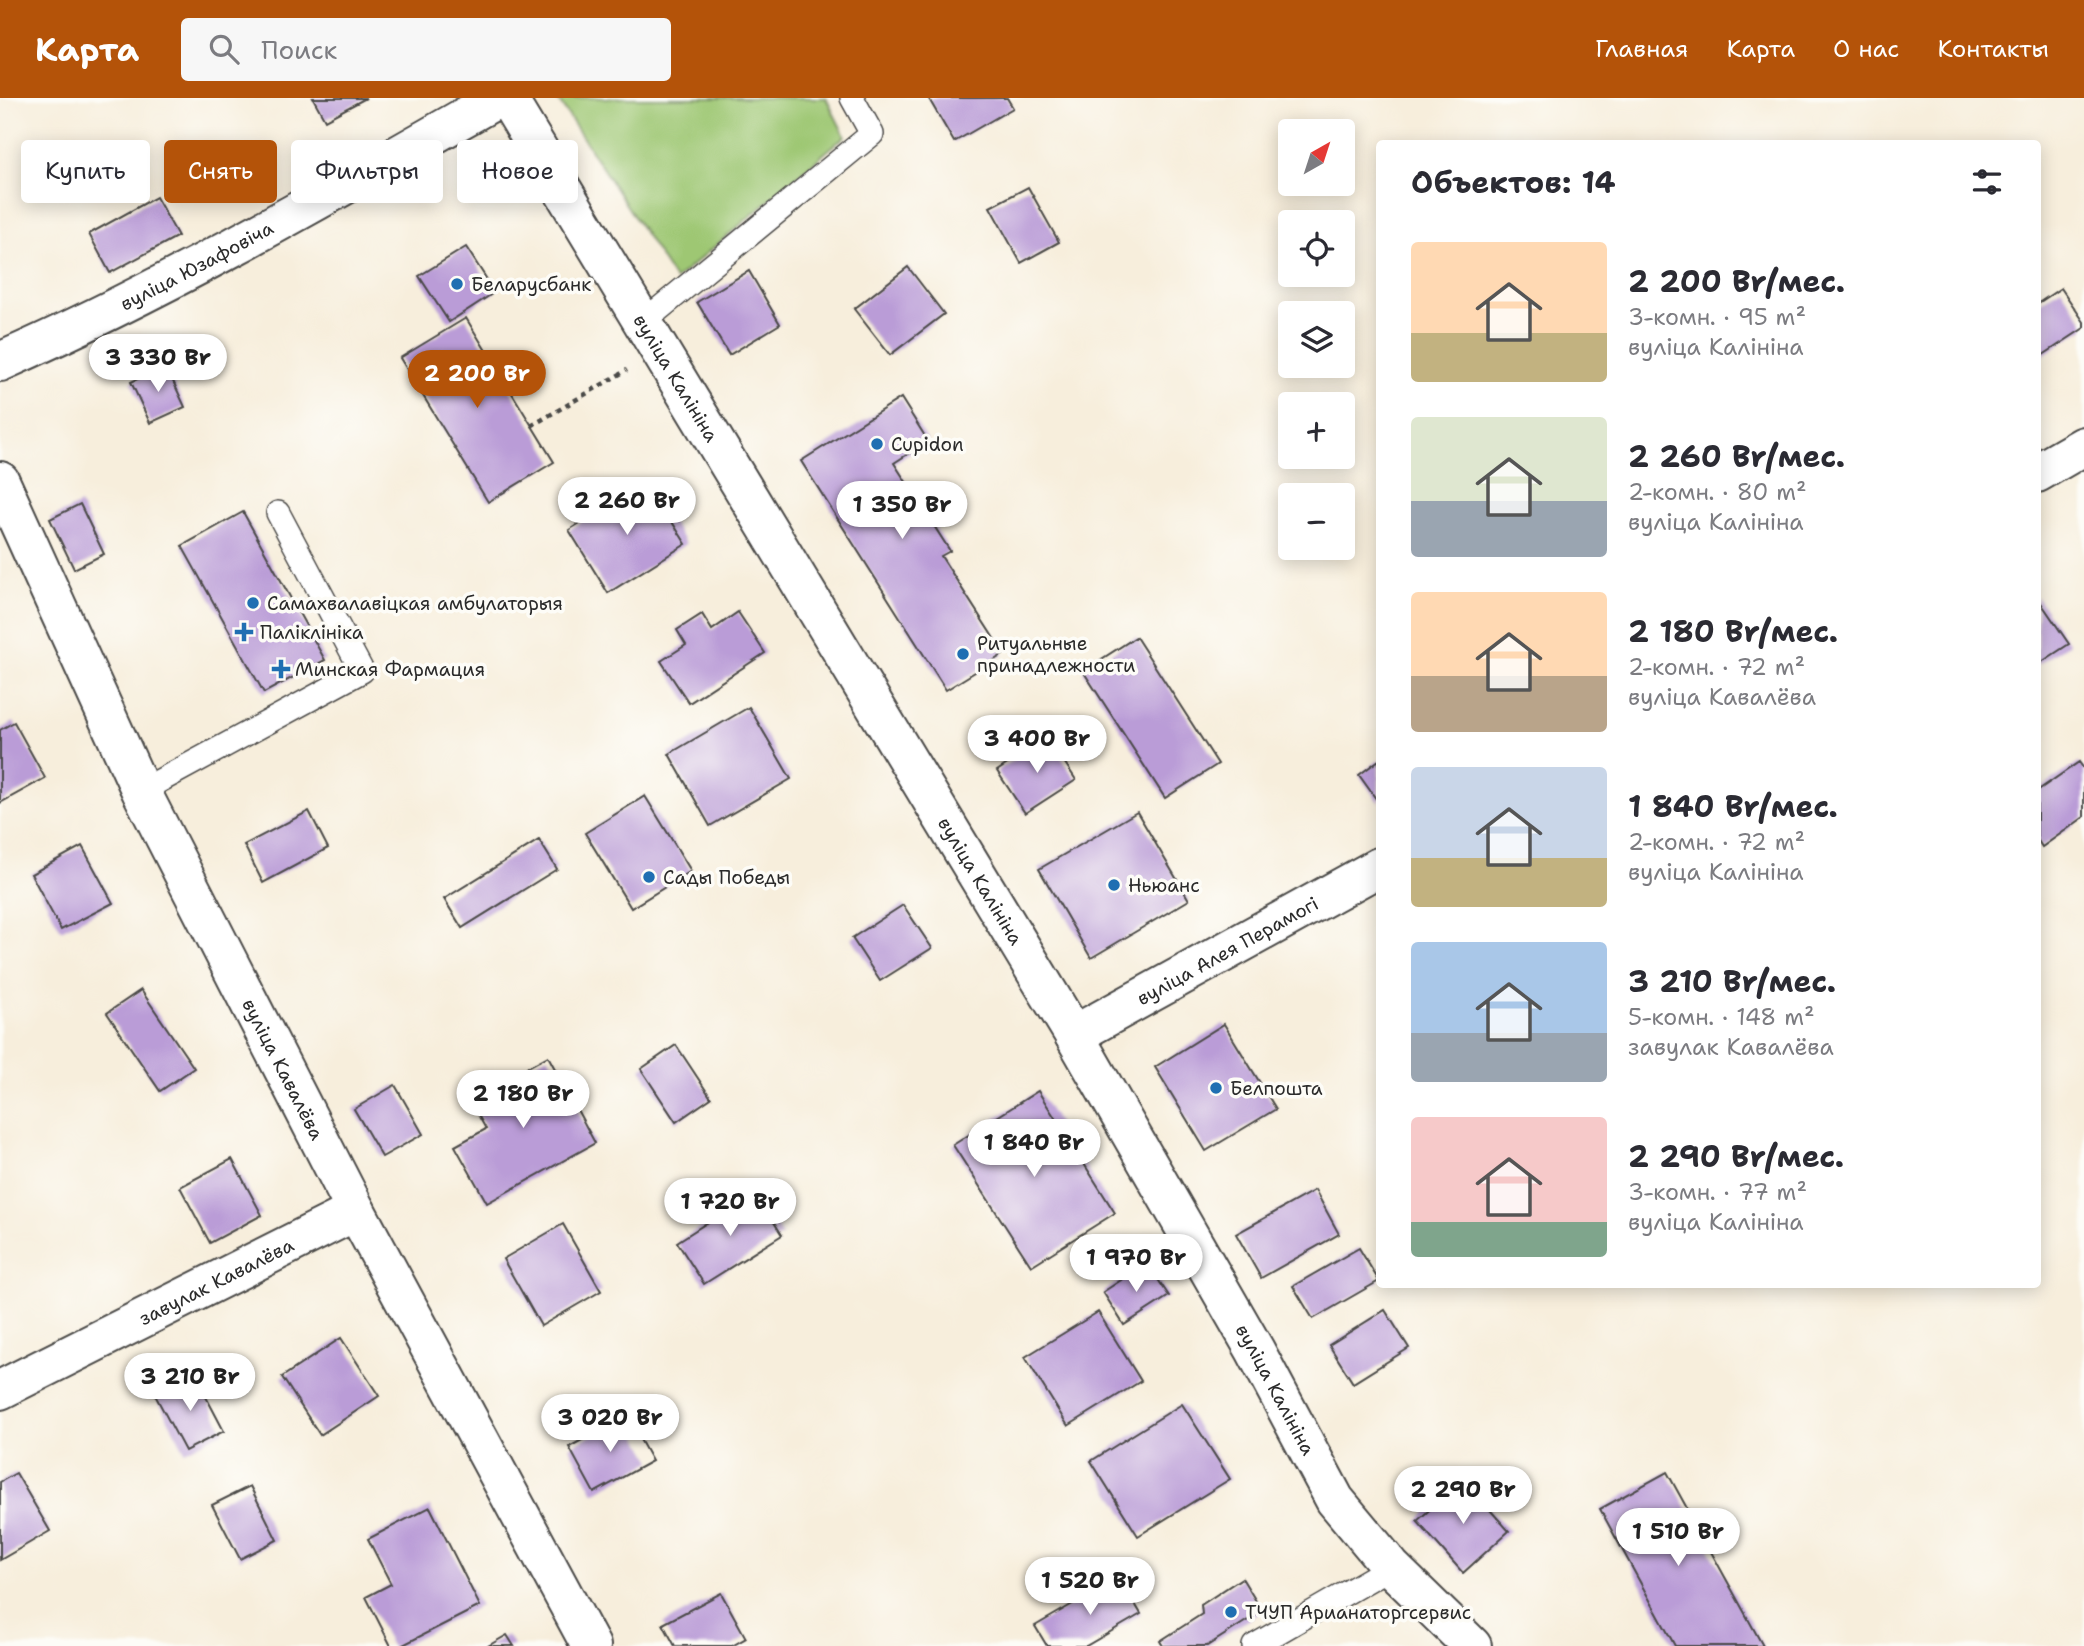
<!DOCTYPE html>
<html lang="ru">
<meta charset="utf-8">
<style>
:root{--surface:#fff;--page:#f7f7f7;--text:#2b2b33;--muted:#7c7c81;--accent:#b45309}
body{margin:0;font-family:"Shantell Sans",sans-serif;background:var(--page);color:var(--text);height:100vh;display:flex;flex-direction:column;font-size:26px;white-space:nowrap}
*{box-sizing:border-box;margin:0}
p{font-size:23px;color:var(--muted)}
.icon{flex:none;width:38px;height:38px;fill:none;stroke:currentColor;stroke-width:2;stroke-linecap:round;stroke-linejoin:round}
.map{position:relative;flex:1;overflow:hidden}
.panel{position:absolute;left:1376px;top:42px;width:665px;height:1148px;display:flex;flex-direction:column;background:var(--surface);border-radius:7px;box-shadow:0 4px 18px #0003}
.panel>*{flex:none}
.guide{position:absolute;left:21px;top:42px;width:665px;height:63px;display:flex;gap:14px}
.needle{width:46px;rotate:39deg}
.tools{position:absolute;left:1278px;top:21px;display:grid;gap:14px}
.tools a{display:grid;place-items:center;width:77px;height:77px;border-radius:7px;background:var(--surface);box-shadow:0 4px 18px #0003;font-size:35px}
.price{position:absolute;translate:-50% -60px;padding:0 16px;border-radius:24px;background:#fff;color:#222;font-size:23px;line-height:46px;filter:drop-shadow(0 2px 4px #0008)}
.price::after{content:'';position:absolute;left:50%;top:42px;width:21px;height:16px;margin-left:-10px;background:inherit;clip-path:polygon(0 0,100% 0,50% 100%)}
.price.current{background:var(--accent);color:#fff}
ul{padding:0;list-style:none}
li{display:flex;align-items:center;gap:21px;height:175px;padding:0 35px}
li span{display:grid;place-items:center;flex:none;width:196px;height:140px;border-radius:7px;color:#555}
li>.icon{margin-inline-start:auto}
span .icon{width:84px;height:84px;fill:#fffc;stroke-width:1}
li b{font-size:30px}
h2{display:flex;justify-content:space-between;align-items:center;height:84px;padding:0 35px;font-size:30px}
.tag{padding:0 24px;border-radius:7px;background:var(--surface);box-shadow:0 4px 18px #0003;font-size:24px;line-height:63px}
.tag.current{background:var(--accent);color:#fff}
header{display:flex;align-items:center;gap:42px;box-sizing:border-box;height:98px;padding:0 35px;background:var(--accent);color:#fff}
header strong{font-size:33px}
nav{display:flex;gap:38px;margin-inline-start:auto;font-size:24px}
.search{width:490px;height:63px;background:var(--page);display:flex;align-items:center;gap:18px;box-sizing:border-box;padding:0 24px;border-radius:7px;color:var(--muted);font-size:26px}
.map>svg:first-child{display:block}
.green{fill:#9ec773;stroke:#64794f;stroke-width:2}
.building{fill:#ba9cd7}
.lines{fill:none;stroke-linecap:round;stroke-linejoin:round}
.service-casing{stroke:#4a4846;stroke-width:26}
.minor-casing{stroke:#4a4846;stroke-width:42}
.tertiary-casing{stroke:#4a4846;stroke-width:42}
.path{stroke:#4a4846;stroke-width:4.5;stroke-dasharray:5 5;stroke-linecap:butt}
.service{stroke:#fff;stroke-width:23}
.minor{stroke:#fff;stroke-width:38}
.tertiary{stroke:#fff;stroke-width:38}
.poi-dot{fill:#1f6fb2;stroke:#fdfcf7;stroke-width:2.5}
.labels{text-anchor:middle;stroke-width:7;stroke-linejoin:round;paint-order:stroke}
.street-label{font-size:19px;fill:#2b2b2b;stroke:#fdfcf7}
.poi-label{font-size:19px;fill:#2b2b2b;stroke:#fdfcf7;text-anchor:start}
</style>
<header>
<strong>Карта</strong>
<div class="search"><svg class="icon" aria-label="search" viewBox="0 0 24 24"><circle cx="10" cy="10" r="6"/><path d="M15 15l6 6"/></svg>Поиск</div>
<nav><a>Главная</a><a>Карта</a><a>О нас</a><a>Контакты</a></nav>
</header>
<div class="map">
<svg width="2084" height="1548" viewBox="0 0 2084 1548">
<rect width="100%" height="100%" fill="#fdfcf7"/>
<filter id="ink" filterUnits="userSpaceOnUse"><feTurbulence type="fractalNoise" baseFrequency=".0143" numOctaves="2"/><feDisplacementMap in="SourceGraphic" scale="14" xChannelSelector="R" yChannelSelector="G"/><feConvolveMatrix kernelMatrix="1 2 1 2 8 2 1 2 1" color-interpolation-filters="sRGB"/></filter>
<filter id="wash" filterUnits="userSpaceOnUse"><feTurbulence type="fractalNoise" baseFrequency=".00686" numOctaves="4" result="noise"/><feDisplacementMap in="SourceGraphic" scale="28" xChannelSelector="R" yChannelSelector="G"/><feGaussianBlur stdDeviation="1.57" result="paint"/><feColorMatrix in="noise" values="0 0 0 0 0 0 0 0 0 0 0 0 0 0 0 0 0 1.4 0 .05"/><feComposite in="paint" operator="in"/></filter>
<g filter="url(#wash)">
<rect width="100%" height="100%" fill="#f7eedc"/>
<path class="green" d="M557 0H826L845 38 675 182Z"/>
<g id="blocks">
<g class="building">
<path d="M313 0H366L325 22Z"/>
<path d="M932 0H1007L1013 10 954 44 929 1Z"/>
<path d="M1028 89 1059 144 1021 165 990 109Z"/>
<path d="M156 99 178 138 110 175 89 136Z"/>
<path d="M466 149 495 194 449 224 419 178Z"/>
<path d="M908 169 944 216 890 257 854 211Z"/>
<path d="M749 173 780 226 729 257 697 204Z"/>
<path d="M2061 190 2084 224V230L2037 261V206Z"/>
<path d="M466 220 554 364 488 404 400 260Z"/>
<path d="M166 268 185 309 150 325 131 284Z"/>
<path d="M901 300 928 343 894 365 950 453 941 458 1004 556 946 592 801 363Z"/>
<path d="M646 383 686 446 608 495 569 432Z"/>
<path d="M80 406 104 456 74 471 50 421Z"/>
<path d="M243 414 325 562 264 595 182 448Z"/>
<path d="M2037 499 2069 546 2037 567Z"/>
<path d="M738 514 765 555 689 605 661 563 686 547 677 532 702 516 712 532Z"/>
<path d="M1136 539 1218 666 1165 700 1083 573Z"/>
<path d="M749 609 791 681 710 728 669 656Z"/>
<path d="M14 624 45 680 0 705V632Z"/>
<path d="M1048 639 1076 682 1025 715 997 673Z"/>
<path d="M1379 662V705L1359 677Z"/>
<path d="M2079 664 2084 671V719L2042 749 2037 741V693Z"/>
<path d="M645 698 691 773 631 810 585 735Z"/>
<path d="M309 713 328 750 263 785 244 747Z"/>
<path d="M1137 714 1189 802 1091 860 1039 771Z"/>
<path d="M539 742 557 771 462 830 444 801Z"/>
<path d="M82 748 113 805 61 832 31 776Z"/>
<path d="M903 807 932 850 880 883 852 840Z"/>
<path d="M141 892 194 970 160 993 107 915Z"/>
<path d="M1224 926 1276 1011 1206 1053 1155 969Z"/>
<path d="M676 947 711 1000 676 1024 641 971Z"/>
<path d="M548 958 595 1045 487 1105 455 1048 486 1031 469 1001Z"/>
<path d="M395 987 423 1036 382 1059 354 1011Z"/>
<path d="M1038 993 1115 1115 1031 1168 953 1047Z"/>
<path d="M232 1061 262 1117 210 1145 180 1089Z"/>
<path d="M1315 1092 1339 1136 1261 1180 1236 1136Z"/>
<path d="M755 1094 782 1137 704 1186 677 1144Z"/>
<path d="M563 1126 601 1193 541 1228 503 1161Z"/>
<path d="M1359 1150 1379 1183 1313 1221 1293 1188Z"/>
<path d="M1147 1165 1169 1198 1124 1227 1103 1194Z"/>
<path d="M1385 1212 1409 1250 1353 1285 1329 1247Z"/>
<path d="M1098 1214 1141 1283 1068 1328 1025 1259Z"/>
<path d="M341 1240 379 1298 320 1337 282 1279Z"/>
<path d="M194 1276 224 1333 185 1353 155 1297Z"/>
<path d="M1182 1306 1230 1381 1138 1438 1091 1363Z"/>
<path d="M627 1318 652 1363 594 1395 569 1349Z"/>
<path d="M1667 1374 1763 1548H1675L1600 1411Z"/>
<path d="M16 1375 50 1433 0 1462V1384Z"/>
<path d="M1463 1382 1509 1433 1463 1475 1417 1423Z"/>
<path d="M250 1388 277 1442 240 1461 212 1407Z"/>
<path d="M430 1409 480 1508 401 1548H391L366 1499 391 1486 368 1441Z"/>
<path d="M1119 1479 1141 1516 1086 1548H1047L1035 1528Z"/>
<path d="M1242 1480 1262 1513 1207 1548H1163L1160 1543 1202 1516 1201 1507Z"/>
<path d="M721 1495 746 1540 732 1548H675L663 1526Z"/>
<path d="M507 1537 514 1548H488Z"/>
</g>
</g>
</g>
<g filter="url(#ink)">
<use href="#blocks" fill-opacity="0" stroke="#4a4846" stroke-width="2"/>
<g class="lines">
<defs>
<g id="service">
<path d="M642 225 872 36 852 0"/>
<path d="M141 693 362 573 278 415"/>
<path d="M1254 1548 1391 1469"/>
</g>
<g id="minor">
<path id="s1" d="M0 264C172 188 335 93 498 0"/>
<path d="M2037 375 2084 348"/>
<path id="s2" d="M0 383 141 693 356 1113 591 1548"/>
<path id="s3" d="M1074 937 1379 769"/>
<path id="s4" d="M0 1292 356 1113"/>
</g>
<g id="tertiary">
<path id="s5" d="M507 0 1074 937 1255 1252 1335 1402 1391 1469 1472 1548"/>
</g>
</defs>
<use href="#service" class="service-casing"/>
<use href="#minor" class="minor-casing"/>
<use href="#tertiary" class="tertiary-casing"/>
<path class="path" d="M531 328 627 272"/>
<use href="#service" class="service"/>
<use href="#minor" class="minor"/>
<use href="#tertiary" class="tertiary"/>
</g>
</g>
<g class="poi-dot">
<circle cx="457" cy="186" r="7"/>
<circle cx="877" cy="346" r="7"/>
<circle cx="253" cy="505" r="7"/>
<path d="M240.5 523.5h7v7h7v7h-7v7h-7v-7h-7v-7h7z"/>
<circle cx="963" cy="556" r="7"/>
<path d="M277.5 560.5h7v7h7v7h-7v7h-7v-7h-7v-7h7z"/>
<circle cx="649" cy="779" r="7"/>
<circle cx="1114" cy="787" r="7"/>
<circle cx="1216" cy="990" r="7"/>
<circle cx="1231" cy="1514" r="7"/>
</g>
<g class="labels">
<g class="street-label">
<text dy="7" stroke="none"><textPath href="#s1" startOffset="219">вуліца Юзафовіча</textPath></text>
<text dy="7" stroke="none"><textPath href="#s5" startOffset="327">вуліца Калініна</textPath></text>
<text dy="7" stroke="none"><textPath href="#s5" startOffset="915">вуліца Калініна</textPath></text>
<text dy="7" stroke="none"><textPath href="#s3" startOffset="175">вуліца Алея Перамогі</textPath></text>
<text dy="7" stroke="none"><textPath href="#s2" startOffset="653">вуліца Кавалёва</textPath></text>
<text dy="7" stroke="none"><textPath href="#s4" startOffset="242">завулак Кавалёва</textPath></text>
<text dy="7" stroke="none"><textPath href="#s5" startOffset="1503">вуліца Калініна</textPath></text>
</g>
<g class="poi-label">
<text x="471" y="193">Беларусбанк</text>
<text x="891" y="353">Cupidon</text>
<text x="267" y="512">Самахвалавіцкая амбулаторыя</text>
<text x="260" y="541">Паліклініка</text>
<text x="977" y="552">Ритуальные<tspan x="977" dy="22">принадлежности</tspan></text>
<text x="295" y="578">Минская Фармация</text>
<text x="663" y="786">Сады Победы</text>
<text x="1128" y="794">Ньюанс</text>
<text x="1230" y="997">Белпошта</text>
<text x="1245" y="1521">ТЧУП Арианаторгсервис</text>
</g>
</g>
</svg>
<div class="tools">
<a><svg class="needle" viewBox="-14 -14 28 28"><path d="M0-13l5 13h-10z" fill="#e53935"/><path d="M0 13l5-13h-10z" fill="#7c7c81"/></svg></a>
<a><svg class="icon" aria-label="locate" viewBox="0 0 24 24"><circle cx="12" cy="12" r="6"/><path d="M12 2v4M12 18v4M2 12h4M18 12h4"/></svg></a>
<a><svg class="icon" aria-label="layers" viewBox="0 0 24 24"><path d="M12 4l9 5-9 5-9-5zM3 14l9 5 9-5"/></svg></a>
<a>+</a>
<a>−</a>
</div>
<b class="price" style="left:158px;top:296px">3 330 Br</b>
<b class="price current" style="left:477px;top:312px">2 200 Br</b>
<b class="price" style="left:627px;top:439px">2 260 Br</b>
<b class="price" style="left:902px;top:443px">1 350 Br</b>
<b class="price" style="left:1037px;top:677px">3 400 Br</b>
<b class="price" style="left:523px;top:1032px">2 180 Br</b>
<b class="price" style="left:1034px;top:1081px">1 840 Br</b>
<b class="price" style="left:730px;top:1140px">1 720 Br</b>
<b class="price" style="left:1136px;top:1196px">1 970 Br</b>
<b class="price" style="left:190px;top:1315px">3 210 Br</b>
<b class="price" style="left:610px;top:1356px">3 020 Br</b>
<b class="price" style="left:1463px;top:1428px">2 290 Br</b>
<b class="price" style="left:1678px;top:1470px">1 510 Br</b>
<b class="price" style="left:1090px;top:1519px">1 520 Br</b>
<div class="guide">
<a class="tag">Купить</a>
<a class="tag current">Снять</a>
<a class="tag">Фильтры</a>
<a class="tag">Новое</a>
</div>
<section class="panel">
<h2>Объектов: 14<svg class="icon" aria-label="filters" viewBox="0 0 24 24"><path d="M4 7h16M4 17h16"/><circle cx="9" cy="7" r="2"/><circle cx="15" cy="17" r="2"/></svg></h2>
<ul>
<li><span style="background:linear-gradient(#ffd9b3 65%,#c2b280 0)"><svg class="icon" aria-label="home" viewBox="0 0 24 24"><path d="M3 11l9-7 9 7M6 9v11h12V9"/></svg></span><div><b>2 200 Br/мес.</b><p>3-комн. · 95 m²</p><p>вуліца Калініна</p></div></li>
<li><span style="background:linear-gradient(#dfe7d0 60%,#9aa5b1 0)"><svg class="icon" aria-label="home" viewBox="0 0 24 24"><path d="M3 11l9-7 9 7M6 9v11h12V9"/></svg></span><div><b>2 260 Br/мес.</b><p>2-комн. · 80 m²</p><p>вуліца Калініна</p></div></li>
<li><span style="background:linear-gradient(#ffd9b3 60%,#b9a48a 0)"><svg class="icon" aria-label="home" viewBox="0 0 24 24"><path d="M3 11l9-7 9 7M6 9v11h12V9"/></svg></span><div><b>2 180 Br/мес.</b><p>2-комн. · 72 m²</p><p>вуліца Кавалёва</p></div></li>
<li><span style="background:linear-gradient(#c9d6e8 65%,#c2b280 0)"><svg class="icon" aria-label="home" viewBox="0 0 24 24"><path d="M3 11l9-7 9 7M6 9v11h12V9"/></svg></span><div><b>1 840 Br/мес.</b><p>2-комн. · 72 m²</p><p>вуліца Калініна</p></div></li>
<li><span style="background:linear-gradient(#a9c7e8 65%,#9aa5b1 0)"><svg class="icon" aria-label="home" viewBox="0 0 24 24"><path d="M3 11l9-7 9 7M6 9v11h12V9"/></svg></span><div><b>3 210 Br/мес.</b><p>5-комн. · 148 m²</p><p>завулак Кавалёва</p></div></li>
<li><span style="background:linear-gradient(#f6c9c9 75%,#7fa58c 0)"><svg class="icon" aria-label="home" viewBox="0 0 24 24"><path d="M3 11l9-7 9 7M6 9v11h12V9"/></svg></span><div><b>2 290 Br/мес.</b><p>3-комн. · 77 m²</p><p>вуліца Калініна</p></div></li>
</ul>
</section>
</div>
